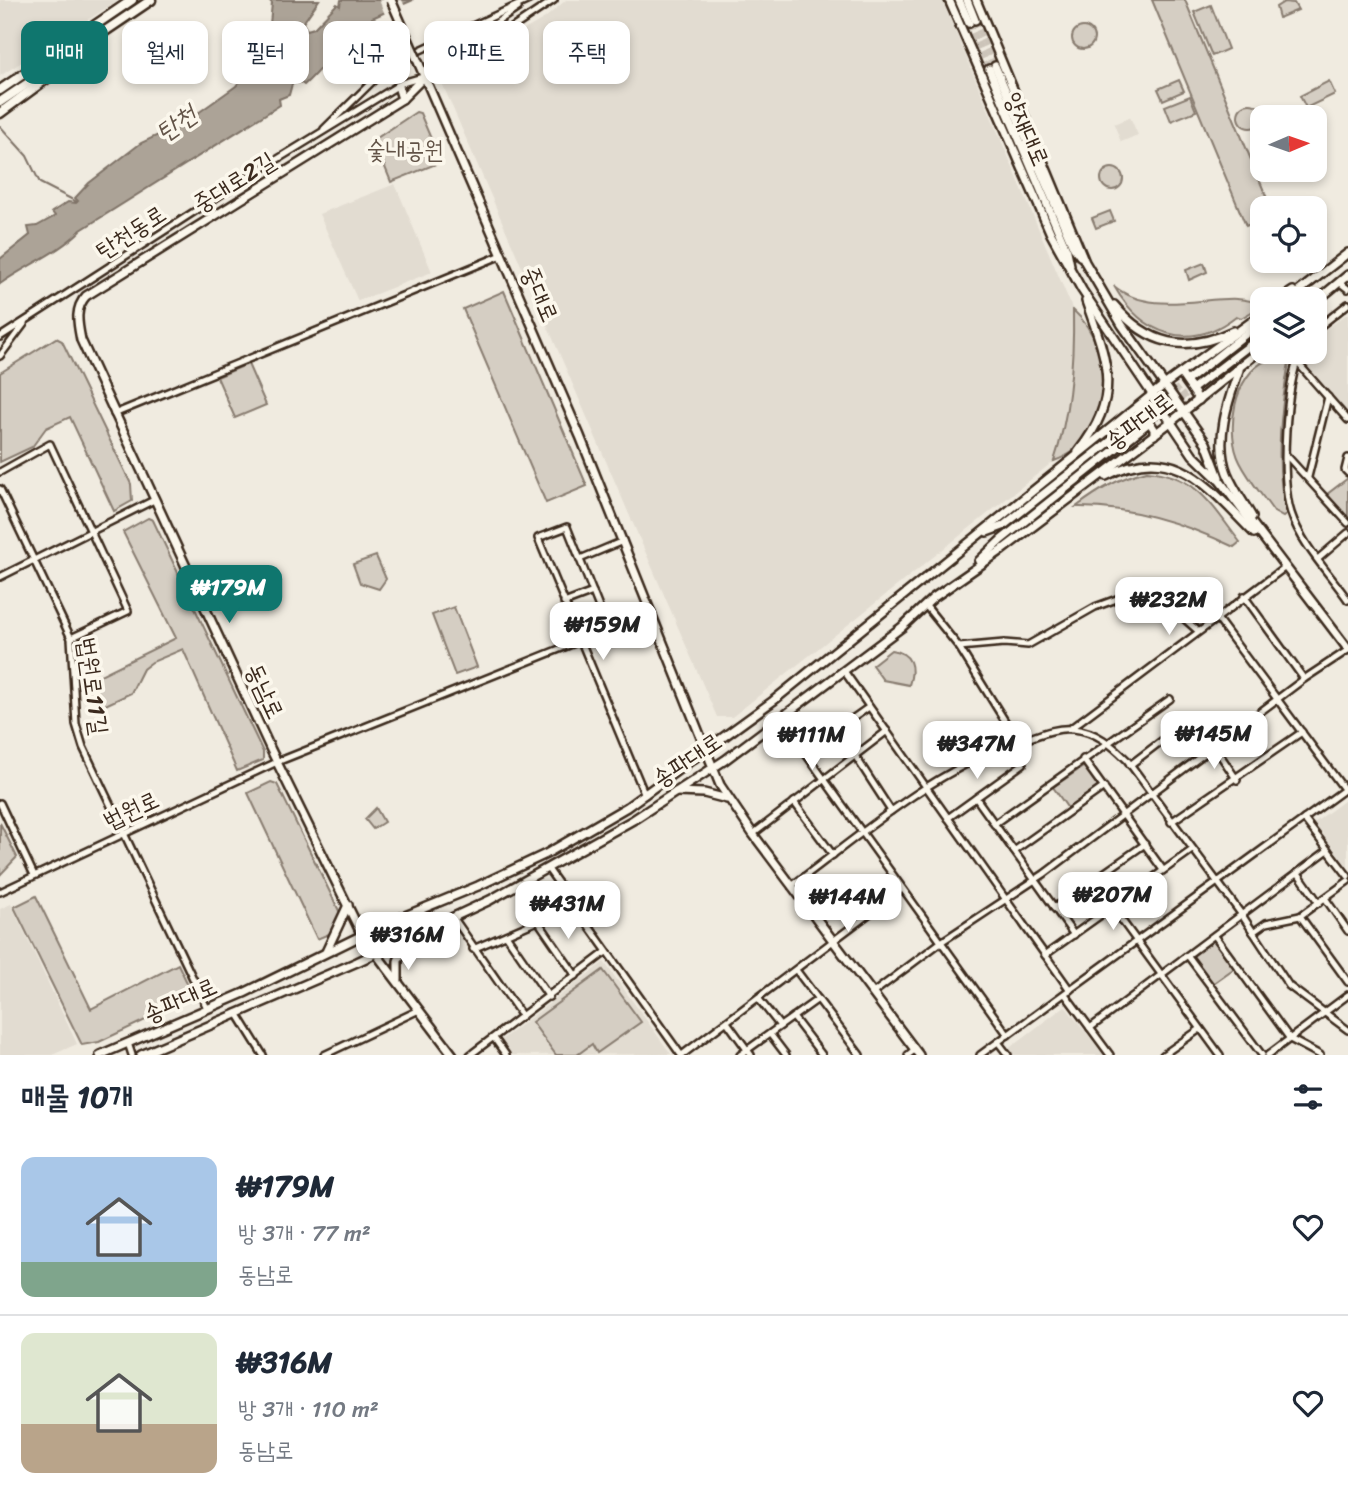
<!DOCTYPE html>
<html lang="ko">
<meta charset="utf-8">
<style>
:root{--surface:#fff;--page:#f2f2f3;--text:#1f2937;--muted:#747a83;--line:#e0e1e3;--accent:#0f766e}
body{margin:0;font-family:Sriracha,"Poor Story",sans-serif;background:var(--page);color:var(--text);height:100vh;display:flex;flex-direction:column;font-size:26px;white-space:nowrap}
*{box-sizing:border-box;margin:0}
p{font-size:23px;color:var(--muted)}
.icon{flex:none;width:38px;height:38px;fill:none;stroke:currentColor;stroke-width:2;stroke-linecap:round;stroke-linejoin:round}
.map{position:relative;height:1055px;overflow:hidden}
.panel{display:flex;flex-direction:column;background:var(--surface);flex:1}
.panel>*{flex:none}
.top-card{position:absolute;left:21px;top:21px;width:700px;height:63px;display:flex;gap:14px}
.needle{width:46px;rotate:88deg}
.buttons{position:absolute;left:1250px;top:105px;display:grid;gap:14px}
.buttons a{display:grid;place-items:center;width:77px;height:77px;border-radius:14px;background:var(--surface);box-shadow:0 4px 10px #0003;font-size:35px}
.price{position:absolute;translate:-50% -60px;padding:0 16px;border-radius:14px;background:#fff;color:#222;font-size:23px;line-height:46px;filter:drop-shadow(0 2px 4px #0008)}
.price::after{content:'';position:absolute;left:50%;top:42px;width:21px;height:16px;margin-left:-10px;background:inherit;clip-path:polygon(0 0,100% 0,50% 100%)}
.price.on{background:var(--accent);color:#fff}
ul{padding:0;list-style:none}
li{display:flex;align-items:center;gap:21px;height:175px;padding:0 21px}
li+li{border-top:2px solid var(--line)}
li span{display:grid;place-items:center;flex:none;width:196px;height:140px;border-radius:14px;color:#555}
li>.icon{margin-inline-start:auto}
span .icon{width:84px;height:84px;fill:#fffc;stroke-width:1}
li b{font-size:30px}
h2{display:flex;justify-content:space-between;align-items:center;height:84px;padding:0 21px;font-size:30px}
.tag{padding:0 24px;border-radius:14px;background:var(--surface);box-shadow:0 4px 10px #0003;font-size:24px;line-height:63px}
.tag.on{background:var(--accent);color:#fff}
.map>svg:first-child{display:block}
.built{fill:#e2dcd1}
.green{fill:#d5cec3;stroke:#887c70;stroke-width:2}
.water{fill:#aca397;stroke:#7f7367;stroke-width:2}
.pier{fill:#f0ebe0}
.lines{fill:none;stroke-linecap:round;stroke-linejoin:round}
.stream{stroke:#7f7367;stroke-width:2}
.major-tunnel{stroke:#ccc4b9;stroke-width:7;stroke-dasharray:7 3.5;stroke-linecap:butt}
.minor-casing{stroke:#3b2a1e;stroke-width:10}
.major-casing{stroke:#3b2a1e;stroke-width:12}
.highway-casing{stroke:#3b2a1e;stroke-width:13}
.minor{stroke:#fbf7ec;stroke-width:5}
.major{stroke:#fbf7ec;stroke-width:7}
.highway{stroke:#fbf7ec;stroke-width:8}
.major-bridge-casing{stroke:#3b2a1e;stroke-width:12;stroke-linecap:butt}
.major-bridge{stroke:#fbf7ec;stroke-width:7}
.labels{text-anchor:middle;stroke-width:7;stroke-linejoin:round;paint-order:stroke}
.street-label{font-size:24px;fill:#3b2a1e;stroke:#fbf7ec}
.park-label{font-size:24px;fill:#625347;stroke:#fbf7ec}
.water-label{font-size:26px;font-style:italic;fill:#635448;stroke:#fbf7ec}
</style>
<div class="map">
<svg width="1348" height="1055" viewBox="0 0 1348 1055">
<rect width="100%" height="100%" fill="#f0ebe0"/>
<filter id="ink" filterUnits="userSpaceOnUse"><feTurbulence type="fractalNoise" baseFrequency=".0143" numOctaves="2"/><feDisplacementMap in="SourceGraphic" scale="14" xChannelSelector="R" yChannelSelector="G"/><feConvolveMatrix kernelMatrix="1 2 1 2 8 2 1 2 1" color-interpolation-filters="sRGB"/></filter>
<g filter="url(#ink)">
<g class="built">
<path d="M0 0H119L0 76Z"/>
<path d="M566 0H942L1073 310 1074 347 1063 436 1054 461 732 717H717L442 83 448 74 545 18Z"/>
<path d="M1130 117 1138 135 1121 142 1114 124Z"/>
<path d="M395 184 432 272 358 301 319 214Z"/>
<path d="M1348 313V416L1303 362 1309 352H1314V344L1321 333Z"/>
<path d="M1348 798V867L1314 823Z"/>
<path d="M11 904 77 1044 52 1055H0V909Z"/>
<path d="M604 962 671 1054 512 1055 501 1040Z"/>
<path d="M1065 1006 1104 1055H1000Z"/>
</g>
<g class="green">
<path d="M1152 0H1185L1271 208H1262V219L1246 226Z"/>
<path d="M1284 2 1294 3 1298 10 1279 18 1276 7Z"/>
<path d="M1211 5 1228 49 1212 56 1194 12Z"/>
<circle cx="1083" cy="38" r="11"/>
<path d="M1179 80 1184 91 1163 100 1158 89Z"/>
<path d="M1329 81 1335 94 1306 108 1300 96Z"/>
<path d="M1190 96 1196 111 1171 121 1165 106Z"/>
<circle cx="1250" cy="116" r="12"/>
<path d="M416 112 420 113 441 162 391 182 374 140Z"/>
<circle cx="1112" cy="179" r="11"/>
<path d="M1110 211 1114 221 1096 228 1092 218Z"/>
<path d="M1204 263 1207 272 1189 280 1186 270Z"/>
<path d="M1114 286C1158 323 1231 284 1262 306L1241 318 1236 316C1189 353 1142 335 1114 286Z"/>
<path d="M504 291 587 486 546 503 463 309Z"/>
<path d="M1073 310C1117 349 1117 440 1054 461 1070 414 1074 360 1073 310Z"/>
<path d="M56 338 62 341 131 484 132 501 114 511 70 417 46 428 32 447 0 462V373Z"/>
<path d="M1290 357C1281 405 1273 467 1287 514L1283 517 1274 512C1263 496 1249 480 1240 462 1225 433 1233 373 1268 360 1274 357 1283 358 1290 357Z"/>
<path d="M248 364 266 405 235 418 217 377Z"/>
<path d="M1147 471C1197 475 1212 506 1240 542L1234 547C1186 524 1130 506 1076 507 1099 490 1118 478 1147 471Z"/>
<path d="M1348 478V520L1326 495Z"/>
<path d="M148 518 153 520 263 752V760L237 771 183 649 152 662 143 669 131 693 97 709 94 678 176 638 123 532Z"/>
<path d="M376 556 386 579 379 589 360 583 353 564Z"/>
<path d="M454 607 477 667 455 675 432 615Z"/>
<path d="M891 650C912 653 915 667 909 685L883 680 872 665Z"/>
<path d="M1086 765 1102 787 1069 810 1053 787Z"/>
<path d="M271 782 277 784 343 919 341 929 317 939 248 793Z"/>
<path d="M376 808 384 822 373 829 365 819Z"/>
<path d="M0 823 17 857 0 875Z"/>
<path d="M36 896 91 1009 178 964 194 997 99 1042 82 1045 14 907Z"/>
<path d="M1215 939 1236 967 1212 984 1192 956Z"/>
<path d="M603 970 641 1022 597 1053 592 1044 577 1055H556L532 1022Z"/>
</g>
<path class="water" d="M269 0H319L303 23 307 30 314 28 337 4 340 6 341 0H413L372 18 370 35 364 27C340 39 326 66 304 85L300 82 292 84 289 95 279 99 280 105 81 230C60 252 25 266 0 284V259L30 235 28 227 37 226 55 216 52 212 68 202 76 203 78 201 75 198 89 183 141 143 184 123 236 86 253 65 270 24 272 3Z"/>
<path class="pier" d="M379 0H402L406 9 386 17Z"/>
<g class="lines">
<path class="stream" d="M0 126 27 156 40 183 77 202"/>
<g class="major-tunnel">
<path d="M975 20 995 66"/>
<path d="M969 23 989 69"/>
<path d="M1140 418 1189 380"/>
<path d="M1147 424 1195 387"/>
</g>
<defs>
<g id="minor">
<path d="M427 74 447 56 518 8"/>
<path d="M324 129 379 75 403 58 529 0"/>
<path d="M1339 282 1348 289"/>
<path d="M1314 331 1348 304"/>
<path d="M0 337 237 184 402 83 437 73 491 42 554 0"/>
<path d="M1301 352C1285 383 1280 481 1291 513 1301 544 1329 573 1348 600"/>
<path d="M0 356 24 324"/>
<path d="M1296 361 1348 420"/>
<path d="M114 414 502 255"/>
<path d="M1287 456 1348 523"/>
<path d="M1348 458 1345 470 1348 473"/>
<path d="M0 472 50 444 128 611 71 638"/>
<path d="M1308 477 1328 397"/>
<path d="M0 489 71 638 76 724 83 747 207 1008"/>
<path d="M1319 558 1348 533"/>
<path d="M580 559 623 541"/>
<path d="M0 577 154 500"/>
<path d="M1244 596 1304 679"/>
<path d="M564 603 593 592"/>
<path d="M926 606 959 647 1008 726 1010 744 1023 764 948 818"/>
<path d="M1216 617 1344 789"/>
<path d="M608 630 567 527 538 538 645 795"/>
<path d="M959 647 1004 643 1028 645 1095 607 1133 593 1161 598 1198 631"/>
<path d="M844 671 1070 990"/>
<path d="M869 707 842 726 841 734 891 811"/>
<path d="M780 718 1008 1035"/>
<path d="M1071 728 1284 568"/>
<path d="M1214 746 1237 780"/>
<path d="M1083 759 1163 870"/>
<path d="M1130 765 1185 723"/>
<path d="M976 798 1074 935"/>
<path d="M794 802 833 855"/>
<path d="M0 803 34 875"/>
<path d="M1304 819 1348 876"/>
<path d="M1171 822 1302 732"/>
<path d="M994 824 1170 699"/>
<path d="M753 834 887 731"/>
<path d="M1014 851 1104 787"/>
<path d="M548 869 681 1055"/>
<path d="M1298 873 1319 903"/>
<path d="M793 885C867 830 937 767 1027 739 1041 734 1058 727 1073 729 1096 731 1112 745 1127 760L1242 915 1289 986 1348 1030"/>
<path d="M0 892 277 762 652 612"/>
<path d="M1325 898 1348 931"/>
<path d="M1112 907 1220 1055"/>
<path d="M1054 908 1145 844"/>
<path d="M1300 916 1348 982"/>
<path d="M453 917 522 1016"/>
<path d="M538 921 576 976"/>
<path d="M1253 932 1266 923 1300 916 1348 881"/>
<path d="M506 935 549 997"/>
<path d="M1215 936 1290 1039 1320 1055"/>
<path d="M473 949 572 906"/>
<path d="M1045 955 1192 850"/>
<path d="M1188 956 1262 1055"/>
<path d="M796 970 860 1055"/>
<path d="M873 993 941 942 1044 874 1304 679 1348 650"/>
<path d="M1065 994 1110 1055"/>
<path d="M758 998 780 1026"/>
<path d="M237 1013 263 1055"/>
<path d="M793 1017 822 1055"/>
<path d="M727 1022 751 1055"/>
<path d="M1090 1028 1328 850"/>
<path d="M770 1034 786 1055"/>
<path d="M494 1038 506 1055"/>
<path d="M998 1042 1008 1055"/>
<path d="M128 1043 132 1055"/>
<path d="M324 1055 419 1010"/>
<path d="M470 1055 606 952"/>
<path d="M682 1055 902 889"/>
<path d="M740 1055 818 999"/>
<path d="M908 1055 914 1050"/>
<path d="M980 1055 1348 787"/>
<path d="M1163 1055 1200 1029"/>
<path d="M1268 1055 1348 995"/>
</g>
<g id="major">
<path d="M949 0 1051 234 1082 290 1193 455 1220 481 1348 649"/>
<path d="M959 0 969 23"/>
<path d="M967 0 975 20"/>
<path d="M976 0 1085 262 1122 325 1206 443 1219 477"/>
<path d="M419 64 580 436 720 785 753 834 919 1055"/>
<path d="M995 66 1074 248 1080 256"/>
<path d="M989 69 1067 251 1070 265"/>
<path d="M423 78 402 99 86 296C74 309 78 324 81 340L271 750 362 935 453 1055"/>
<path d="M398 86 402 99"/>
<path d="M1281 299 1293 291"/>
<path d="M1289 299 1348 253"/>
<path d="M1314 303 1348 275"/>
<path d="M1114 305C1148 345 1185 354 1233 331"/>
<path d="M1239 370C1228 401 1214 441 1227 473 1233 488 1244 503 1252 517"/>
<path d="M1181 374 1199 400"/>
<path d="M1189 379 1262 321"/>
<path d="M1195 387 1262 336"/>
<path d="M1137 409 1143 412 1154 429V435"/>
<path d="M1078 452C1122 396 1108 363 1086 301"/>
<path d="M1106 476C1175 439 1208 487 1254 533"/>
<path d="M987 532 1003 526 1140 418"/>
<path d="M979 561 1001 540 1147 424"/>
<path d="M676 792 704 793 727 799"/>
<path d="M326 952 348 905"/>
<path d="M398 980V961L407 938"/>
<path d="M100 1055 244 993 383 925 478 886 546 854 627 807 773 701 1164 385 1262 314"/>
<path d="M141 1055 357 962 490 900 633 820 725 760 902 627 933 598 1002 550 1172 421 1262 349"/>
</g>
<g id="highway">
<path d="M0 90 132 0"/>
<path d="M0 102 151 0"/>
<path d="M0 113 88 48"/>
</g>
</defs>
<use href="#minor" class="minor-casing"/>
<use href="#major" class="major-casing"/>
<use href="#highway" class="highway-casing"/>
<use href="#minor" class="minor"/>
<use href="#major" class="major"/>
<use href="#highway" class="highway"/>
<defs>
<path id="major-bridge" d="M391 0 419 64"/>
</defs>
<use href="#major-bridge" class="major-bridge-casing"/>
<use href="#major-bridge" class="major-bridge"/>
</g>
</g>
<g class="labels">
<g class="street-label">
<text transform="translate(1027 129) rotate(67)" y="8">양재대로</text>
<text transform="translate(234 182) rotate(-32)" y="8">중대로2길</text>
<text transform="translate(131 232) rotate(-33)" y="8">탄천동로</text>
<text transform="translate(540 294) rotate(67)" y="8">중대로</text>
<text transform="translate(1139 421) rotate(-37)" y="8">송파대로</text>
<text transform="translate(93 686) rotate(82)" y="8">법원로11길</text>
<text transform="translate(265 691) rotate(65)" y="8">동남로</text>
<text transform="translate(687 760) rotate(-34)" y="8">송파대로</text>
<text transform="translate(131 810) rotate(-25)" y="8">법원로</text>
<text transform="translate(180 1000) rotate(-24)" y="8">송파대로</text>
</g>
<g class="park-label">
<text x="405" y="158">숯내공원</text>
</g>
<g class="water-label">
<text transform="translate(176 123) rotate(-35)" y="9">탄천</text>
</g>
</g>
</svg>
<div class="buttons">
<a><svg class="needle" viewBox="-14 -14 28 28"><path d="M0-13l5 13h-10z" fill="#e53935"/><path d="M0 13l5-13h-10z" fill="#747a83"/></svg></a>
<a><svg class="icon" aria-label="locate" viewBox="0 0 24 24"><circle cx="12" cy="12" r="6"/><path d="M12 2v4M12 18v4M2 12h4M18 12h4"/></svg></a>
<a><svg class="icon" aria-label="layers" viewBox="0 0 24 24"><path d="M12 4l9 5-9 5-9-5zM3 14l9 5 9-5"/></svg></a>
</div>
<b class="price on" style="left:229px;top:625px">₩179M</b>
<b class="price" style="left:1169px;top:637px">₩232M</b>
<b class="price" style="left:603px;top:662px">₩159M</b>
<b class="price" style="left:1214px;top:771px">₩145M</b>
<b class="price" style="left:812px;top:772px">₩111M</b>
<b class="price" style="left:977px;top:781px">₩347M</b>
<b class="price" style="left:1113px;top:932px">₩207M</b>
<b class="price" style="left:848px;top:934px">₩144M</b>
<b class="price" style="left:568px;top:941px">₩431M</b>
<b class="price" style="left:408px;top:972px">₩316M</b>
<div class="top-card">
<a class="tag on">매매</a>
<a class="tag">월세</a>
<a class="tag">필터</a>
<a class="tag">신규</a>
<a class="tag">아파트</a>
<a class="tag">주택</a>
</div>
</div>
<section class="panel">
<h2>매물 10개<svg class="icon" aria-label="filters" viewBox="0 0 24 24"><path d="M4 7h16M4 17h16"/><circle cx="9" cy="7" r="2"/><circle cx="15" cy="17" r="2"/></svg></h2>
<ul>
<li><span style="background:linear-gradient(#a9c7e8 75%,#7fa58c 0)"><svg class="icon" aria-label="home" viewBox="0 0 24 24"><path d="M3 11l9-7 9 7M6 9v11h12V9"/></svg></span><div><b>₩179M</b><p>방 3개 · 77 m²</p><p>동남로</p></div><svg class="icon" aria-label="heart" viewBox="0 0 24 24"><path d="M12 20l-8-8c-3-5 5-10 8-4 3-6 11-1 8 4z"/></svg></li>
<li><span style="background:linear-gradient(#dfe7d0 65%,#b9a48a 0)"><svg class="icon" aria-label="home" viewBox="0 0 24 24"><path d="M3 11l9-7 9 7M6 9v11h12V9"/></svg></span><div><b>₩316M</b><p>방 3개 · 110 m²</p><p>동남로</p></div><svg class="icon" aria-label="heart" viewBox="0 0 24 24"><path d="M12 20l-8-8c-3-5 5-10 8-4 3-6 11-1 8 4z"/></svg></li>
</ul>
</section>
